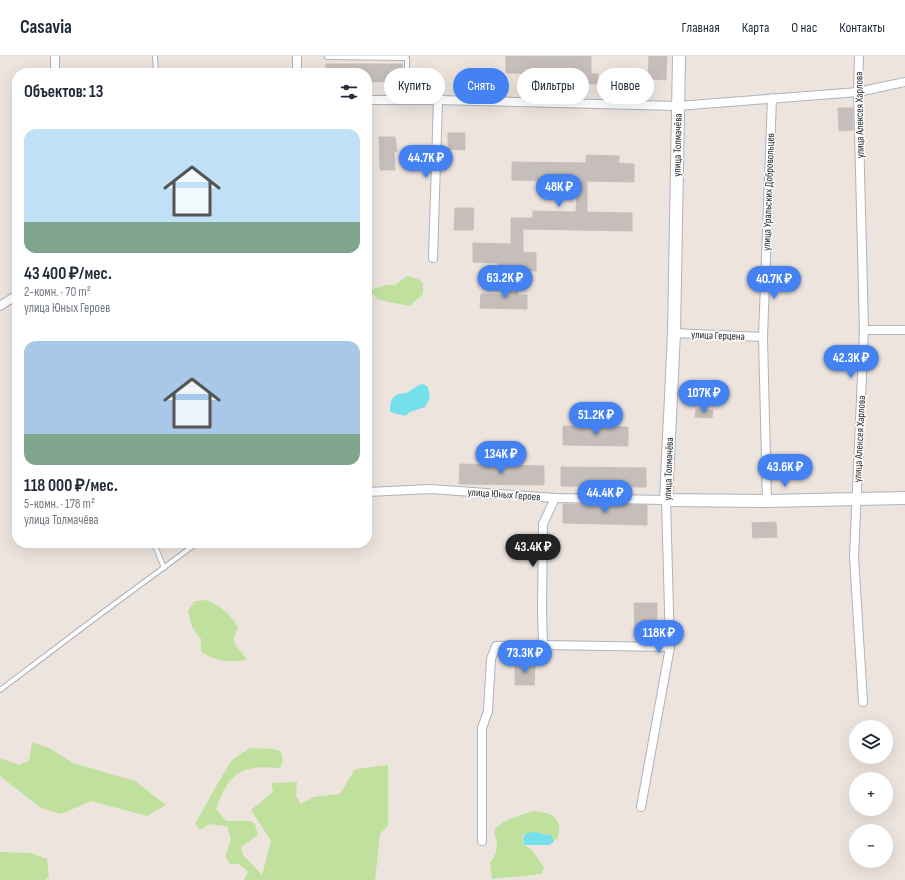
<!DOCTYPE html>
<html lang="ru">
<meta charset="utf-8">
<style>
:root{--surface:#fff;--page:#f2f2f3;--text:#1f2937;--muted:#747a83;--line:#e0e1e3;--accent:#4482f4}
body{margin:0;font-family:"Sofia Sans Condensed",sans-serif;background:var(--page);color:var(--text);height:100vh;display:flex;flex-direction:column;font-size:15px;white-space:nowrap}
*{box-sizing:border-box;margin:0}
p{font-size:13px;color:var(--muted)}
.icon{flex:none;width:22px;height:22px;fill:none;stroke:currentColor;stroke-width:2;stroke-linecap:round;stroke-linejoin:round}
.map{position:relative;flex:1;overflow:hidden}
.panel{position:absolute;left:12px;top:12px;width:360px;height:480px;display:flex;flex-direction:column;background:var(--surface);border-radius:16px;box-shadow:0 4px 16px #0002}
.panel>*{flex:none}
.guide{position:absolute;left:384px;top:12px;width:380px;height:36px;display:flex;gap:8px}
.controls{position:absolute;left:849px;top:664px;display:grid;gap:8px}
.controls a{display:grid;place-items:center;width:44px;height:44px;border-radius:50%;background:var(--surface);box-shadow:0 4px 16px #0002;font-size:20px}
.price{position:absolute;translate:-50% -34px;padding:0 9px;border-radius:14px;background:var(--accent);color:#fff;font-size:13px;line-height:26px;filter:drop-shadow(0 1px 2px #0008)}
.price::after{content:'';position:absolute;left:50%;top:24px;width:12px;height:9px;margin-left:-6px;background:inherit;clip-path:polygon(0 0,100% 0,50% 100%)}
.price.current{background:#222;color:#fff}
ul{padding:0;list-style:none}
li{display:grid;align-content:center;gap:8px;height:212px;padding:0 12px}
li span{display:grid;place-items:center;height:124px;border-radius:12px;color:#555}
li>.icon{margin-inline-start:auto}
span .icon{width:72px;height:72px;fill:#fffc;stroke-width:1}
li b{font-size:17px}
h2{display:flex;justify-content:space-between;align-items:center;height:48px;padding:0 12px;font-size:17px}
.pill{padding:0 14px;border-radius:18px;background:var(--surface);box-shadow:0 4px 16px #0002;font-size:14px;line-height:36px}
.pill.current{background:var(--accent);color:#fff}
header{display:flex;align-items:center;gap:24px;box-sizing:border-box;height:56px;padding:0 20px;background:var(--surface);border-bottom:1px solid var(--line)}
header strong{font-size:19px}
nav{display:flex;gap:22px;margin-inline-start:auto;font-size:14px}
.map>svg:first-child{display:block}
.green{fill:#bfe19d}
.water{fill:#75dfeb}
.building{fill:#c5bebb;stroke:#c8c0b8}
.lines{fill:none;stroke-linecap:round;stroke-linejoin:round}
.lane-casing{stroke:#aeb3bb;stroke-width:6}
.street-casing{stroke:#aeb3bb;stroke-width:10}
.secondary-casing{stroke:#aeb3bb;stroke-width:14}
.lane{stroke:#fff;stroke-width:4}
.street{stroke:#fff;stroke-width:8}
.secondary{stroke:#fff;stroke-width:12}
.labels{text-anchor:middle;stroke-width:3;stroke-linejoin:round;paint-order:stroke}
.street-label{font-size:11px;fill:#2b2b2b;stroke:#fff}
</style>
<header>
<strong>Casavia</strong>
<nav><a>Главная</a><a>Карта</a><a>О нас</a><a>Контакты</a></nav>
</header>
<div class="map">
<svg width="905" height="824" viewBox="0 0 905 824">
<rect width="100%" height="100%" fill="#ede4de"/>
<g class="green">
<path d="M407 220 418 223 423 227V238L410 250 379 244 373 238 367 246V235L386 229H395Z"/>
<path d="M206 544C220 549 230 558 238 571 237 575 234 580 234 584 234 590 244 598 247 604 227 606 218 606 201 596V583L192 571 188 555 195 545Z"/>
<path d="M32 686 51 693 73 707 135 725 166 749 147 760 91 745 61 758 41 752 0 720V702L19 709 29 705Z"/>
<path d="M250 692 272 693 281 695 283 705 280 712C241 709 230 715 216 753L226 765H250L255 768 258 779 241 791 243 799 262 819 271 785 251 754 273 736 271 727 297 726 296 740 301 748 314 741 340 738 355 713 388 709V770L380 778 375 824H244L248 816 239 808H230L225 800 231 784 227 770 209 768 200 774 195 768 219 725 232 704Z"/>
<path d="M533 755C542 756 557 757 559 770 560 773 558 779 558 783L553 784 551 780C541 777 531 774 522 780L524 789 532 794 544 811 542 818 492 823 490 807 496 797 497 785 494 778 496 771 509 763Z"/>
<path d="M0 796 31 797 47 803 49 821 45 824H0Z"/>
</g>
<g class="water">
<path d="M423 328 428 331 430 342 425 351 410 356 405 360 390 356C390 351 390 342 396 339 399 337 405 338 408 336 414 333 417 329 423 328Z"/>
<path d="M534 776 552 780 554 786 549 789H524L523 781 527 777Z"/>
</g>
<g class="building">
<path d="M506 0H591V18H598V28L584 27V18L506 17Z"/>
<path d="M649 0H667L666 24 648 23Z"/>
<path d="M326 8H402L404 25 367 26V17H326Z"/>
<rect x="410" y="17" width="16" height="8"/>
<path d="M838 52H853V74L839 75Z"/>
<path d="M448 77H465V94L448 93Z"/>
<path d="M379 81H395L397 96H394L395 114H380Z"/>
<path d="M586 99 619 100V107L634 108V126L587 125V156L632 157V175L523 173V196L536 197V215L498 214V207L473 206V187L511 188V162H533V155L576 156 577 126 512 124V106L586 107Z"/>
<path d="M455 152H474L473 174H454Z"/>
<path d="M503 229H519L518 239H527V253L480 252 481 238 502 239Z"/>
<path d="M696 353 713 354 712 362 695 361Z"/>
<path d="M563 370 628 371V390L563 389Z"/>
<path d="M460 408 544 410V429L459 428Z"/>
<path d="M561 411 646 412V431L561 430Z"/>
<path d="M563 448 647 449V469L563 467Z"/>
<path d="M776 466 777 481 753 482 752 467Z"/>
<path d="M634 547H657V575H635Z"/>
<path d="M515 607H535L534 629H515Z"/>
</g>
<g class="lines">
<defs>
<g id="lane">
<path d="M155 0 156 17"/>
<path d="M327 1 407 2V44"/>
<path d="M154 487 164 512"/>
<path d="M0 634 94 563 197 487"/>
</g>
<g id="street">
<path d="M55 0V17"/>
<path d="M859 0 858 36 864 274 854 501 863 646"/>
<path d="M297 17V0"/>
<path d="M367 44H438L678 50 858 36 905 26"/>
<path d="M433 202 438 44"/>
<path d="M0 250 17 239"/>
<path d="M864 274H905"/>
<path d="M674 277 763 281"/>
<path d="M367 436 431 433 555 442 666 444 670 591 641 751"/>
<path d="M767 445 763 281 772 42"/>
<path d="M543 589 542 554 543 468 555 442"/>
<path d="M482 785V672L488 655 491 603 496 590 543 589 670 591"/>
</g>
<path id="secondary" d="M679 0 674 277 666 444 767 445 905 442"/>
</defs>
<use href="#lane" class="lane-casing"/>
<use href="#street" class="street-casing"/>
<use href="#secondary" class="secondary-casing"/>
<use href="#lane" class="lane"/>
<use href="#street" class="street"/>
<use href="#secondary" class="secondary"/>
</g>
<g class="labels">
<g class="street-label">
<text transform="translate(859 59) rotate(-91)" y="4">улица Алексея Харлова</text>
<text transform="translate(677 89) rotate(-89)" y="4">улица Толмачёва</text>
<text transform="translate(768 136) rotate(-88)" y="4">улица Уральских Добровольцев</text>
<text transform="translate(718 279) rotate(2)" y="4">улица Герцена</text>
<text transform="translate(859 383) rotate(-87)" y="4">улица Алексея Харлова</text>
<text transform="translate(668 413) rotate(-88)" y="4">улица Толмачёва</text>
<text transform="translate(504 438) rotate(4)" y="4">улица Юных Героев</text>
</g>
</g>
</svg>
<div class="controls">
<a><svg class="icon" aria-label="layers" viewBox="0 0 24 24"><path d="M12 4l9 5-9 5-9-5zM3 14l9 5 9-5"/></svg></a>
<a>+</a>
<a>−</a>
</div>
<b class="price" style="left:426px;top:123px">44.7K ₽</b>
<b class="price" style="left:559px;top:152px">48K ₽</b>
<b class="price" style="left:505px;top:243px">63.2K ₽</b>
<b class="price" style="left:774px;top:244px">40.7K ₽</b>
<b class="price" style="left:851px;top:323px">42.3K ₽</b>
<b class="price" style="left:704px;top:358px">107K ₽</b>
<b class="price" style="left:596px;top:380px">51.2K ₽</b>
<b class="price" style="left:501px;top:419px">134K ₽</b>
<b class="price" style="left:785px;top:432px">43.6K ₽</b>
<b class="price" style="left:605px;top:458px">44.4K ₽</b>
<b class="price current" style="left:533px;top:512px">43.4K ₽</b>
<b class="price" style="left:659px;top:598px">118K ₽</b>
<b class="price" style="left:525px;top:618px">73.3K ₽</b>
<div class="guide">
<a class="pill">Купить</a>
<a class="pill current">Снять</a>
<a class="pill">Фильтры</a>
<a class="pill">Новое</a>
</div>
<section class="panel">
<h2>Объектов: 13<svg class="icon" aria-label="filters" viewBox="0 0 24 24"><path d="M4 7h16M4 17h16"/><circle cx="9" cy="7" r="2"/><circle cx="15" cy="17" r="2"/></svg></h2>
<ul>
<li><span style="background:linear-gradient(#bfe0f5 75%,#7fa58c 0)"><svg class="icon" aria-label="home" viewBox="0 0 24 24"><path d="M3 11l9-7 9 7M6 9v11h12V9"/></svg></span><div><b>43 400 ₽/мес.</b><p>2-комн. · 70 m²</p><p>улица Юных Героев</p></div></li>
<li><span style="background:linear-gradient(#a9c7e8 75%,#7fa58c 0)"><svg class="icon" aria-label="home" viewBox="0 0 24 24"><path d="M3 11l9-7 9 7M6 9v11h12V9"/></svg></span><div><b>118 000 ₽/мес.</b><p>5-комн. · 178 m²</p><p>улица Толмачёва</p></div></li>
</ul>
</section>
</div>
